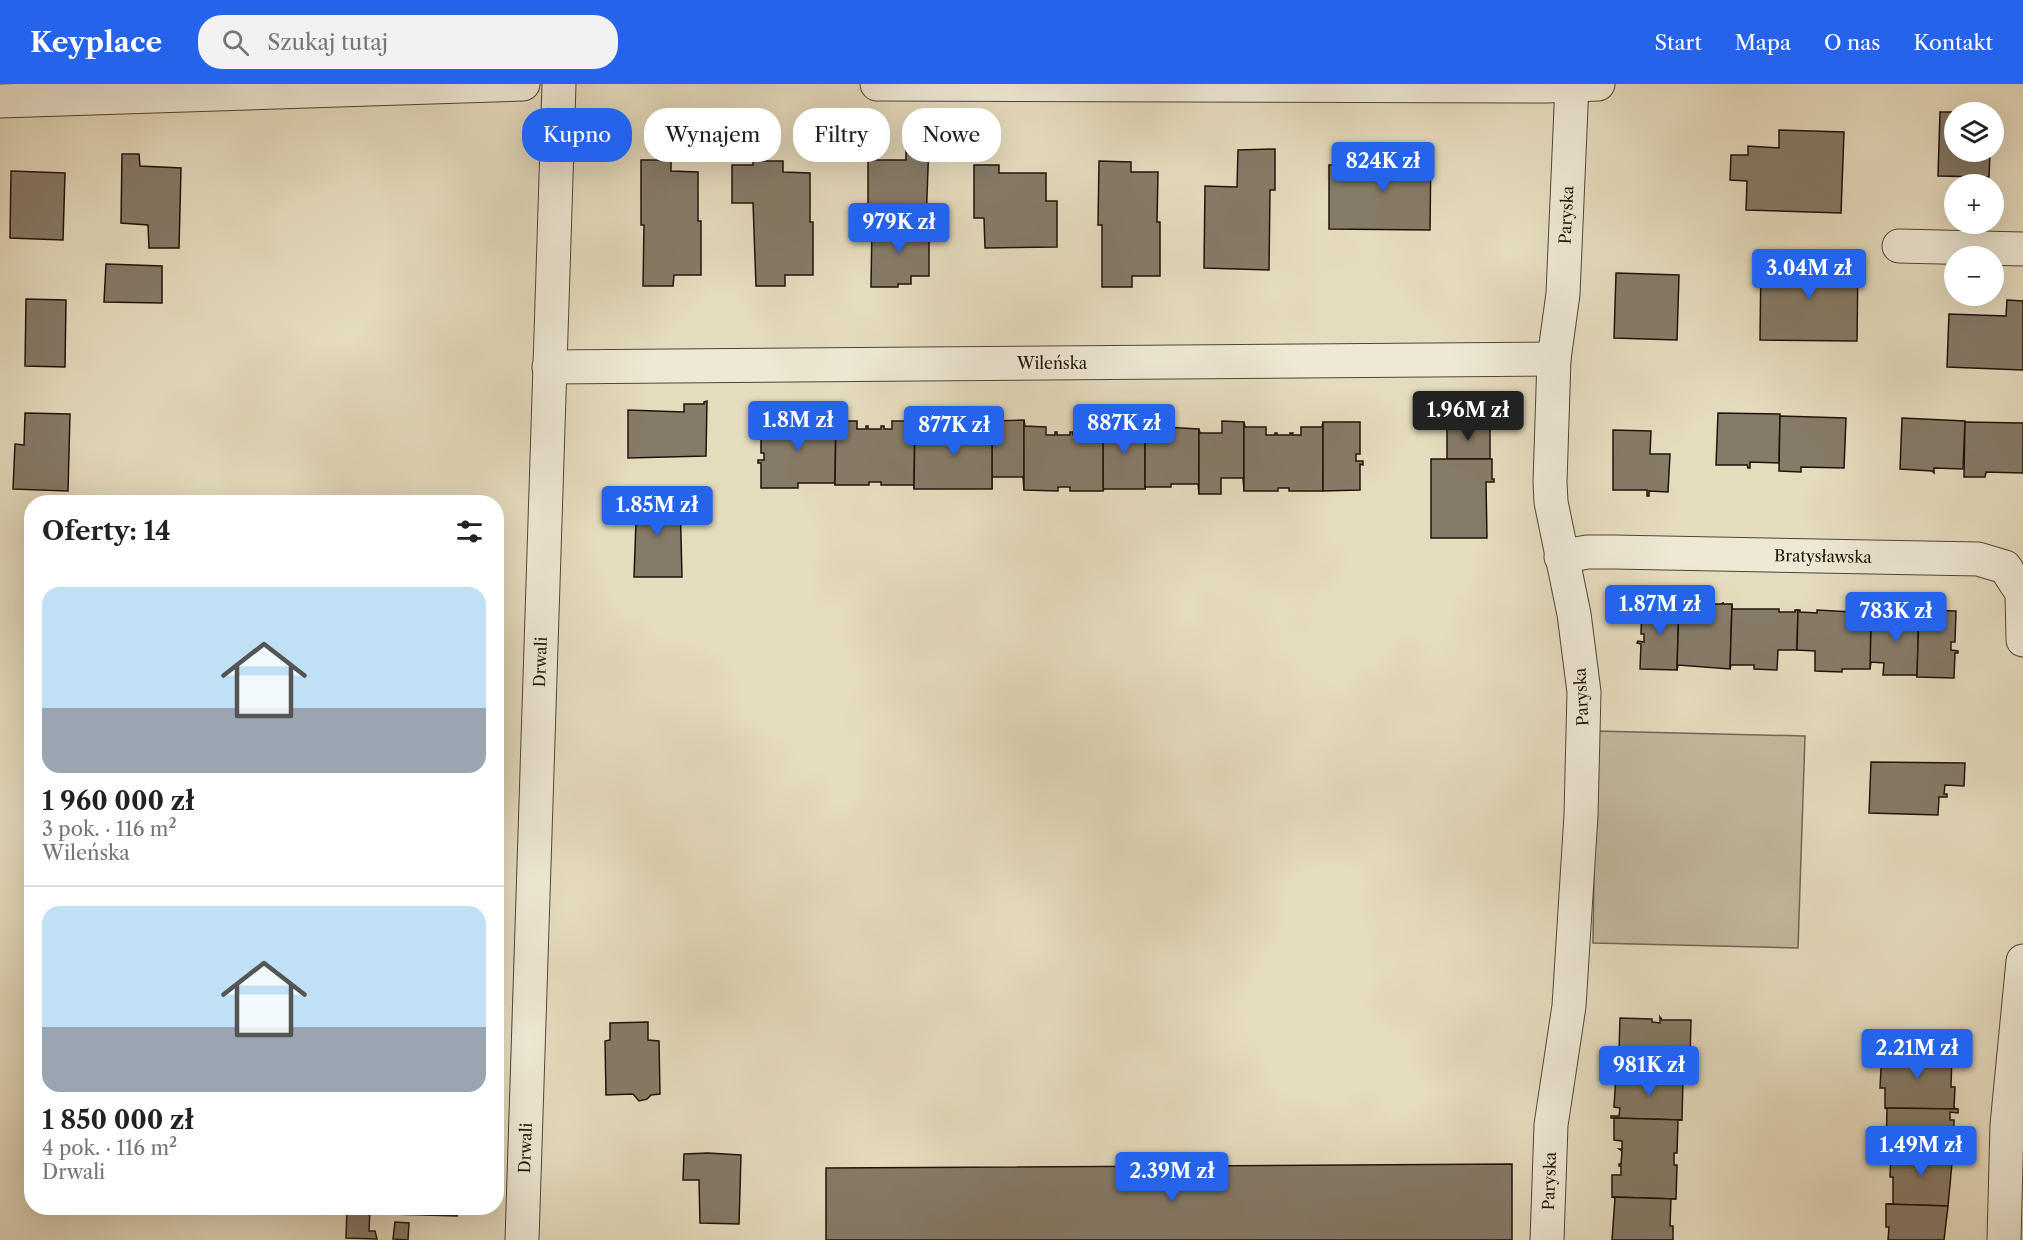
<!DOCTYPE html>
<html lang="pl">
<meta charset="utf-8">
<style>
:root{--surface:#fff;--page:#f2f2f2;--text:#222;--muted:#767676;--line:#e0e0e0;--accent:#2563eb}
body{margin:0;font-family:"Libre Caslon Text",serif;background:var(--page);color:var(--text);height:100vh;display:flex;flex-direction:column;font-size:22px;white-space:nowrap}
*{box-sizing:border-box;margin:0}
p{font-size:20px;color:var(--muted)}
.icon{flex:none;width:33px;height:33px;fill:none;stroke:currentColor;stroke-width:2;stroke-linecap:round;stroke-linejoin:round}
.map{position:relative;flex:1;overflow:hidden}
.sheet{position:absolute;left:24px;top:411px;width:480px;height:720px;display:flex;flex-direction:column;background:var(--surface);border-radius:24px;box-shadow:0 6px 24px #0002}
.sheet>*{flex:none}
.top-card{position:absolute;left:522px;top:24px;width:570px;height:54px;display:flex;gap:12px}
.buttons{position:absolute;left:1944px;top:18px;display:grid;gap:12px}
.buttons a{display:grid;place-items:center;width:60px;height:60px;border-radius:50%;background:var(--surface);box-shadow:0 6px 24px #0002;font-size:30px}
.price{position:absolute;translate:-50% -51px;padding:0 14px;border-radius:6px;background:var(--accent);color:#fff;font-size:20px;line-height:39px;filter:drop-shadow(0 2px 3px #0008)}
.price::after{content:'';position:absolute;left:50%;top:36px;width:18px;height:14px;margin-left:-9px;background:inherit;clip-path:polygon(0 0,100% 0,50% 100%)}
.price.selected{background:#222;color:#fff}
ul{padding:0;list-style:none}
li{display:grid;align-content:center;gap:12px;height:318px;padding:0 18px}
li+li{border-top:2px solid var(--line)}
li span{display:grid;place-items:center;height:186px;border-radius:18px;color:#555}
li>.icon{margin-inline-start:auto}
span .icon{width:108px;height:108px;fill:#fffc;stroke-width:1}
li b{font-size:26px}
h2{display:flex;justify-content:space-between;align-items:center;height:72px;padding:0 18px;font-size:26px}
.tag{padding:0 21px;border-radius:24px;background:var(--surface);box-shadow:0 6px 24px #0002;font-size:21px;line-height:54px}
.tag.selected{background:var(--accent);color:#fff}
header{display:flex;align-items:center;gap:36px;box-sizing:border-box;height:84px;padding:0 30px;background:var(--accent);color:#fff}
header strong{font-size:28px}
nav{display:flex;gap:33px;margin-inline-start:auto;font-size:21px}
.search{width:420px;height:54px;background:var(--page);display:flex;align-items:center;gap:15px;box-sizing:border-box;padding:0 21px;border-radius:24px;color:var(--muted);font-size:22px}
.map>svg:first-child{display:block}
.green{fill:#c3b99f;stroke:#716656;stroke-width:1.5}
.building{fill:#867b68;stroke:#1f140c;stroke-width:1.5}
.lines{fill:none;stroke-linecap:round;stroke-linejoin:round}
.minor-casing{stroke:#504638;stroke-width:35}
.minor{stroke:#eee8d4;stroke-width:33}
.labels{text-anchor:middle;stroke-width:4.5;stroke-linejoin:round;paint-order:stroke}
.street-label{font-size:16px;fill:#1f140c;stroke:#eee8d4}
</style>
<header>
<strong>Keyplace</strong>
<div class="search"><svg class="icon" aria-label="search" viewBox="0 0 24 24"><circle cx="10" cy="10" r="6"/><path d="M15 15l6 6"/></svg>Szukaj tutaj</div>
<nav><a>Start</a><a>Mapa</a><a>O nas</a><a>Kontakt</a></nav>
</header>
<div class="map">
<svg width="2023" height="1156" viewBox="0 0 2023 1156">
<rect width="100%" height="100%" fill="#e5dbbd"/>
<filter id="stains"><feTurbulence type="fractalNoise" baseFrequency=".00333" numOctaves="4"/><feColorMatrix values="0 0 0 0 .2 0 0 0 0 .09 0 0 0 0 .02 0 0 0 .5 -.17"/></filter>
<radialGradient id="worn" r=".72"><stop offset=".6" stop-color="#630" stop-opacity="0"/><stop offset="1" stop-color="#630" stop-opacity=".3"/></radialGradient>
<path class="green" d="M1596 647 1805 652 1798 864 1593 859Z"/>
<g class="building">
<path d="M1940 28H1955L1954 68H1990L1989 93 1938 92Z"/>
<path d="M1779 46 1844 48 1841 129 1746 126 1747 97 1730 96 1731 71H1748V62L1779 64Z"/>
<path d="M906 57H929L926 140 868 139V76H906Z"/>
<path d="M1390 61H1431L1430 146 1329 145V81H1390Z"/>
<path d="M1275 65V106H1270L1269 186 1204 184 1205 102 1237 103 1238 66Z"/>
<path d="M122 70H139L140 82 181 84 179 164H149L148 141 121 139Z"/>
<path d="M641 76H671V87L698 88V137H701V191H674L673 202H643L644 141H641Z"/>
<path d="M753 77H783V88L810 89V138H813V191H785V202H756L753 119H732V81H753Z"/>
<path d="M1099 77 1131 78V88H1158L1157 138H1160V192H1132V203H1102V141H1098Z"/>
<path d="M974 81H999V89H1046V117H1057V163L985 164 984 134H974Z"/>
<path d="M11 87 65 89 63 156 10 154Z"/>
<path d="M872 140 929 141V192H911V200H898V203H871Z"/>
<path d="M1761 176 1858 177 1857 257 1760 256Z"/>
<path d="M106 180 162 182V219L104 218Z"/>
<path d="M1616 189 1679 191 1677 256 1614 254Z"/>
<path d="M26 215 66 216 65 283 25 282Z"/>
<path d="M2007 216 2023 217V286L1947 283 1949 230 2006 232Z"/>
<path d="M707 317 706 372 628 374V326L684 328V320H704V318Z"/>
<path d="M25 329 70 330 68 407 13 405 15 360 24 361Z"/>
<path d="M1718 329 1780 330 1779 379 1750 378V384H1748L1747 381H1716Z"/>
<path d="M992 330 994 331V337L1024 336V406L1023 393H992V405Z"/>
<path d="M804 332H836L835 401V399H798V404H761V379H758V376H764V369H761V337H793V334H795V343H804Z"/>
<path d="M836 332V337H857V345H866V342H868V345H881V342H884V345H892V337H915L914 405V401H881V398H869V401H835Z"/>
<path d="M1780 332 1846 334 1844 384 1801 383V388L1779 387Z"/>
<path d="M1103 334H1105V342H1114V337H1145V405H1104L1103 407Z"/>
<path d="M1103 334V407H1070V403H1058V407L1024 406V336L1025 342 1046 343V351H1055V348H1057V351H1070V348H1073V351H1081V343H1102Z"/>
<path d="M1902 334 1965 337 1963 385 1934 384V389L1932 387 1900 385Z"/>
<path d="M915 337 917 344H951V339H974V337H977V339H992V405H914Z"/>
<path d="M1145 337 1146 342 1199 345V410L1198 400H1171V403H1146L1145 405Z"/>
<path d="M1222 337 1244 338V407L1243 394H1221V410H1199V345L1200 349H1222Z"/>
<path d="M1244 338 1245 343H1266V351H1275V349H1277V351H1290V349H1293L1292 351H1301V343H1322L1323 338V407H1289V404H1278V407H1244Z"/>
<path d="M1323 338H1360V370H1356V377H1363V381L1360 380V406L1323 407Z"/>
<path d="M1965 338 2023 339V389L1986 388 1985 393H1964Z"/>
<rect x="1447" y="341" width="43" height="34"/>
<path d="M1613 346 1651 347 1650 370H1670L1668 408 1649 407V412H1647V406H1613Z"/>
<path d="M1431 375H1492V395H1494V398H1486L1487 454H1431Z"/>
<path d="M625 414H680L682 493H634L636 437H627L628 417Z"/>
<path d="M1642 518 1679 519 1677 586 1640 585 1641 560 1637 559 1638 557 1644 558V550H1641Z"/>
<path d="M1679 519 1701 521V528H1709V520H1721L1723 519V520H1732L1730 585 1678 581 1677 586Z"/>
<path d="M1732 520V525H1779V528H1795V526H1798L1797 566H1778L1777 586 1754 585V581H1731L1730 585Z"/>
<path d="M1918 525 1919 526 1917 593 1916 591H1883L1884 579 1871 578 1870 585 1871 529 1872 534H1886L1887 533 1888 534 1897 535V527H1918Z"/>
<path d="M1798 526H1800V528L1817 529V526L1871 529 1870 585H1842V588L1815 587V567L1797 566Z"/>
<path d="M1919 526 1956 527 1955 558H1951V566L1958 567V569H1955L1954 594 1917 593Z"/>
<path d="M1871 678 1965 679 1964 702 1945 701 1944 710H1947V713H1939L1938 731 1869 729Z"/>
<path d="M1660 933 1662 936H1691L1690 974H1685L1684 993 1612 991V988H1615V969H1619L1620 934 1652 935V938L1660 939Z"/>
<path d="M648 938V956L659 957 660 1010 651 1011 647 1015 639 1017 633 1010 606 1011 605 957 610 956V939Z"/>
<path d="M1910 963H1913L1912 971H1920V967L1952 969 1951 1003H1955L1954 1024 1957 1025 1885 1024V1004H1880L1882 966 1910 967Z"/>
<path d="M1616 991 1684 993 1683 994 1682 1036 1611 1034V1032H1619L1620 1024 1614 1023Z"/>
<path d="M1885 1024 1958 1025V1029L1950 1028V1036H1954L1953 1068 1886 1066 1887 1025Z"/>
<path d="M1614 1034 1682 1036H1678L1677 1069H1674V1081H1677L1676 1115 1612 1113V1091H1621V1082H1619V1080H1621L1622 1067 1619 1065H1622V1057L1614 1056Z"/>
<path d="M1886 1066 1953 1068 1948 1122 1886 1120H1893V1093H1890L1891 1068Z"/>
<path d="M708 1069 741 1071 739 1140 700 1139 699 1096H683L684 1070Z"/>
<path d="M1512 1080V1156H826V1084Z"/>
<path d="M1612 1113 1676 1115H1671L1670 1142H1673V1156H1612L1615 1114Z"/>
<path d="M1886 1120 1948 1122 1944 1156H1888L1889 1143H1886Z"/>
<path d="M347 1124H370L369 1147H375L377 1155 346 1154Z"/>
<path d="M391 1124H457V1132L391 1130Z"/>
<path d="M395 1138 409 1139 408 1156 393 1155Z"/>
</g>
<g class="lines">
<defs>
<g id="minor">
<path d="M877 0 1547 2 1598 0"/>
<path d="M0 17 523 0"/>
<path d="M1899 162 2023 165"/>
<path d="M549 283 1554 275"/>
<path d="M1561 473 1587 468H1614L1978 475 2005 483 2022 509 2023 556"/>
<path d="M522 1156 559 0"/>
<path d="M1547 1156 1551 1041 1569 922 1581 731 1584 608 1574 530 1551 418 1550 398 1554 275 1563 210 1572 0"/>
<path d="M2004 1156 2007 1041 2023 877"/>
</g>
</defs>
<use href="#minor" class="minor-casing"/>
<use href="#minor" class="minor"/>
</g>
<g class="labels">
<g class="street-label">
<text transform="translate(1566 131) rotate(-87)" y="6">Paryska</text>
<text x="1052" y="285">Wileńska</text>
<text transform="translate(1823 472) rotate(1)" y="6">Bratysławska</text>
<text transform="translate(540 578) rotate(-88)" y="6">Drwali</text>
<text transform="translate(1581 613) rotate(-93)" y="6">Paryska</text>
<text transform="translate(525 1064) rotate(-88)" y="6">Drwali</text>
<text transform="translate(1549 1097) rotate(-88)" y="6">Paryska</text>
</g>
</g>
<rect width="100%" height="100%" filter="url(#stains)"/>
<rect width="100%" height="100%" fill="url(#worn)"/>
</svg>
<div class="buttons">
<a><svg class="icon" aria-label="layers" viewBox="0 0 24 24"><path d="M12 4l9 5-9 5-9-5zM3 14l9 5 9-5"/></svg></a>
<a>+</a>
<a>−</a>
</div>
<b class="price" style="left:1383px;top:109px">824K zł</b>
<b class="price" style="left:899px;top:170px">979K zł</b>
<b class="price" style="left:1809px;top:216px">3.04M zł</b>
<b class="price selected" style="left:1468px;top:358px">1.96M zł</b>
<b class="price" style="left:798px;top:368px">1.8M zł</b>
<b class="price" style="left:1124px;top:371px">887K zł</b>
<b class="price" style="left:954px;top:373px">877K zł</b>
<b class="price" style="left:657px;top:453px">1.85M zł</b>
<b class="price" style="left:1660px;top:552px">1.87M zł</b>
<b class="price" style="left:1896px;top:559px">783K zł</b>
<b class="price" style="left:1917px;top:996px">2.21M zł</b>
<b class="price" style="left:1649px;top:1013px">981K zł</b>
<b class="price" style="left:1921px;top:1093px">1.49M zł</b>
<b class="price" style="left:1172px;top:1119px">2.39M zł</b>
<div class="top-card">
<a class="tag selected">Kupno</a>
<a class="tag">Wynajem</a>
<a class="tag">Filtry</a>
<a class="tag">Nowe</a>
</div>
<section class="sheet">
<h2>Oferty: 14<svg class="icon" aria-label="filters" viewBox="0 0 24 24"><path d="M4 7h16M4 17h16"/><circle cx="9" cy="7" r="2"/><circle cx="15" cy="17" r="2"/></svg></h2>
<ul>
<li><span style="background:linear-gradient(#bfe0f5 65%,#9aa5b1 0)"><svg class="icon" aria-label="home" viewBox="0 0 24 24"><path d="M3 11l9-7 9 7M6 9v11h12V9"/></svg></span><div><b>1 960 000 zł</b><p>3 pok. · 116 m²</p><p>Wileńska</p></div></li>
<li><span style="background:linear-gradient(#bfe0f5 65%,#9aa5b1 0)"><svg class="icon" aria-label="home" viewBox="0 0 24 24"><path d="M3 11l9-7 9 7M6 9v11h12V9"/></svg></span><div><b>1 850 000 zł</b><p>4 pok. · 116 m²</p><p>Drwali</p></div></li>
</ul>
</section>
</div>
